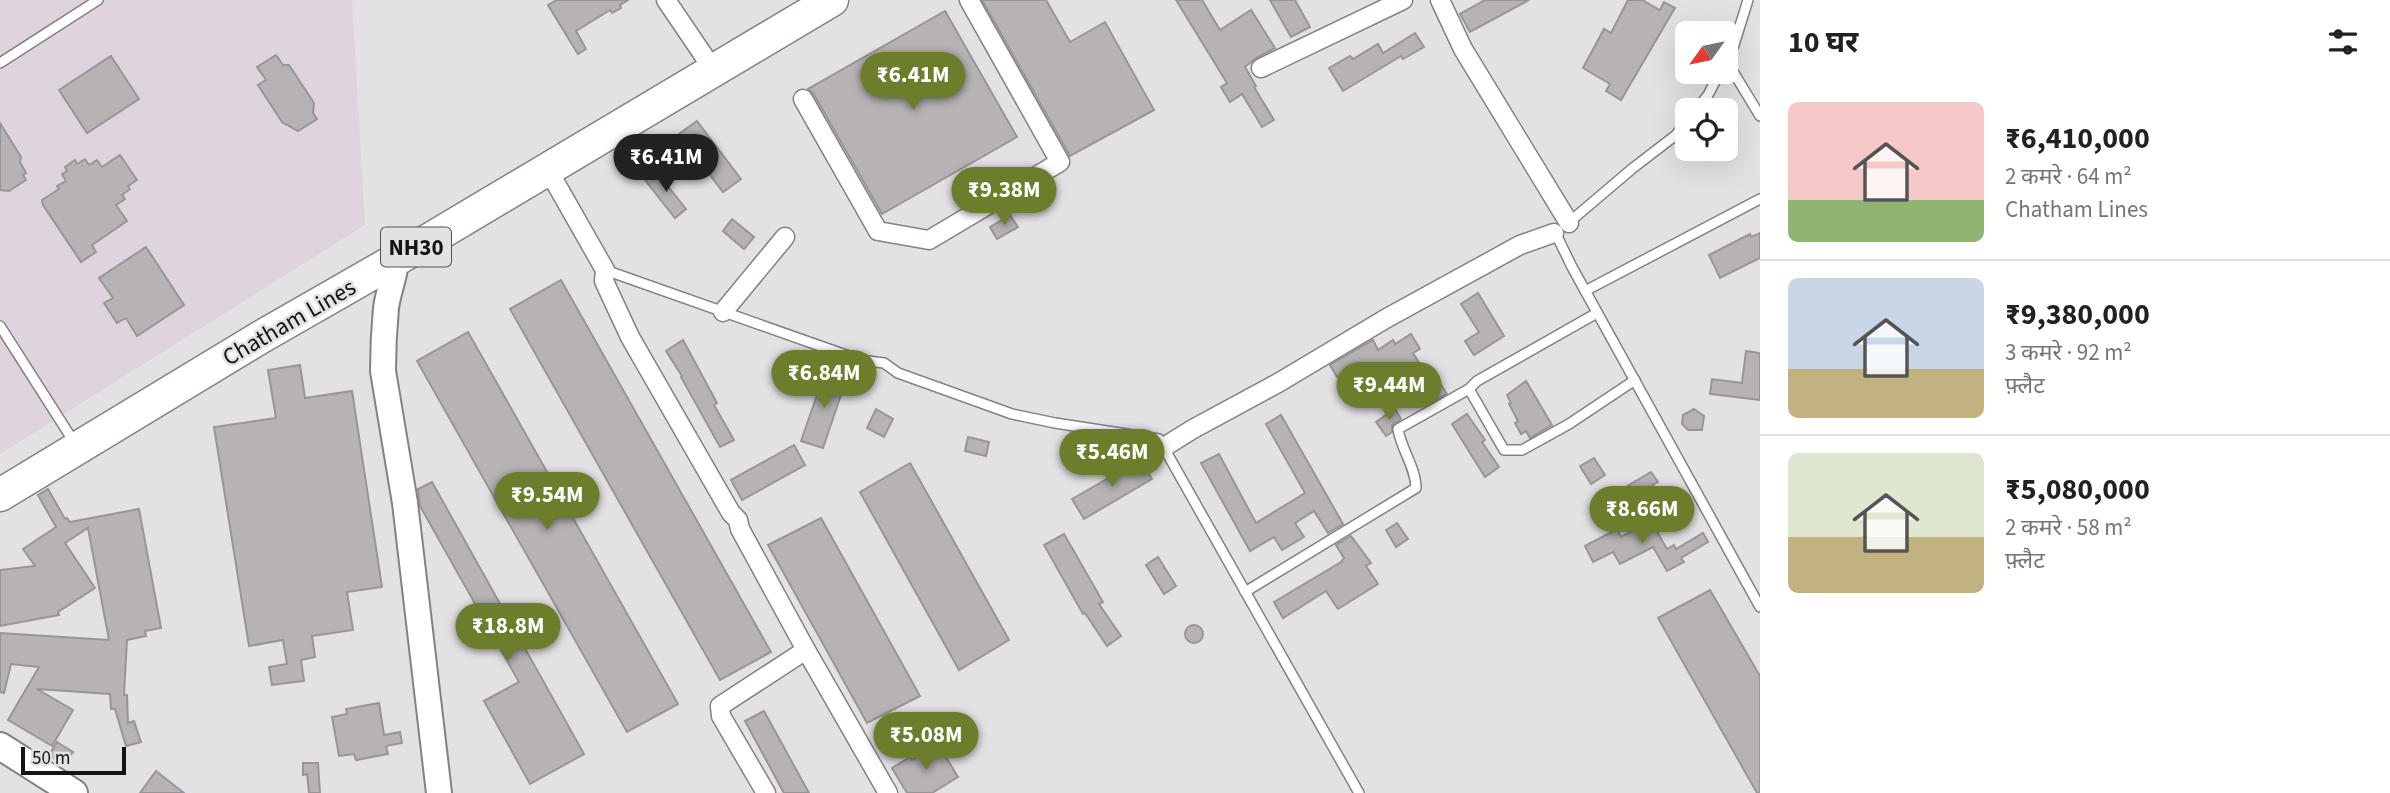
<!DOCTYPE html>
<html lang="hi">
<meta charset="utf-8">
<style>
:root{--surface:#fff;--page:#f6f6f6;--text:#202124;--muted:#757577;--line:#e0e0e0;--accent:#6c7d2c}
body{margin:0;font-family:"Source Sans 3","Noto Sans Devanagari",sans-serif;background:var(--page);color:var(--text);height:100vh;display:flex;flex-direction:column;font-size:26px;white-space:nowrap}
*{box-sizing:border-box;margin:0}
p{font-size:23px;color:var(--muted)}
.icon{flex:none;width:38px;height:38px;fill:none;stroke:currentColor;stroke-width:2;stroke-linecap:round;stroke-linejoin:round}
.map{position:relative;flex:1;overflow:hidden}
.details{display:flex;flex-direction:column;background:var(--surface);width:630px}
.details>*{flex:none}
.needle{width:46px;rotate:237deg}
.fabs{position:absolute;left:1675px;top:21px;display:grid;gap:14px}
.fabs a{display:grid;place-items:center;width:63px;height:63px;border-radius:10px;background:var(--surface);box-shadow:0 7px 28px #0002;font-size:35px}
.scale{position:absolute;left:21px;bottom:18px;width:105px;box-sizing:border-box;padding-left:7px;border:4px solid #151415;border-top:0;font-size:19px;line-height:24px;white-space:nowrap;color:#151415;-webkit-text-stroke:5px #e4e1e4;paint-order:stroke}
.price{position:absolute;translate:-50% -60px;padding:0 16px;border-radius:24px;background:var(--accent);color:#fff;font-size:23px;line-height:46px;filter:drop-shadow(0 2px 4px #0008)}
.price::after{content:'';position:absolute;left:50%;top:42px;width:21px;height:16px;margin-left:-10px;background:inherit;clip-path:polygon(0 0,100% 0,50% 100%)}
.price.on{background:#222;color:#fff}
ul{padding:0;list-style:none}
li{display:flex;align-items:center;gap:21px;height:175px;padding:0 28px}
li+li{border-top:2px solid var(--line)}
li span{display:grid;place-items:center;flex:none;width:196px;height:140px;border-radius:10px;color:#555}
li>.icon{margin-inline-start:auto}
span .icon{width:84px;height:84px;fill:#fffc;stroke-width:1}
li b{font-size:30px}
h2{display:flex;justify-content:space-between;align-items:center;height:84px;padding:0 28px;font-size:30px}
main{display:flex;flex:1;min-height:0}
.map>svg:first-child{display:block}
.built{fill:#ddd4dd}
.building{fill:#b7b3b5;stroke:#999596;stroke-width:2}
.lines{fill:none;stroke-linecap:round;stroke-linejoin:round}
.lane-casing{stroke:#848184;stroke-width:12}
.street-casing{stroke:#848184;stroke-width:21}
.secondary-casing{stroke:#848184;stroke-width:28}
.primary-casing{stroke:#848184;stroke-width:30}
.highway-casing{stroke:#848184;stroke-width:35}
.lane{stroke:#fff;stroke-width:9}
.street{stroke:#fff;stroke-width:18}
.secondary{stroke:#fff;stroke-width:24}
.primary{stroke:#fff;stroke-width:26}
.highway{stroke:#fff;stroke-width:32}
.labels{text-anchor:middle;stroke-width:5;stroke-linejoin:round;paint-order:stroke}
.shield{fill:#e4e1e4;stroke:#535253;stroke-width:2}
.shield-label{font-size:23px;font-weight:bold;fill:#151415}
.street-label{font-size:24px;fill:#151415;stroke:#e4e1e4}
</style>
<main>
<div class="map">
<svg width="1760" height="793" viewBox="0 0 1760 793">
<rect width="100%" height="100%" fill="#e4e1e4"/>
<path class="built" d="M0 0H352L365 225 0 454Z"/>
<g class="building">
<path d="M557 0H628L620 5 621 8 612 13 610 10 576 31 586 49 578 54 548 5Z"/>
<path d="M982 0H1046L1070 42 1105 22 1154 110 1070 156Z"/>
<path d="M1176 0H1202L1220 30 1251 10 1275 48 1256 58 1245 67 1256 86 1254 87 1274 120 1262 127 1242 94 1230 102 1221 87 1227 83Z"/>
<path d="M1270 0H1295L1310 27 1291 37Z"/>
<path d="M1485 0H1529L1470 32 1460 14Z"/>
<path d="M1628 0H1642L1660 10 1664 2 1675 8 1621 100 1606 91 1610 84 1583 68 1604 29 1611 33Z"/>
<path d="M945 11 1017 137 882 214 813 93 808 89Z"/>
<path d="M1415 33 1424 47 1403 59 1401 56 1343 91 1329 68 1350 56 1353 59 1378 44 1383 53Z"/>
<path d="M276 55 283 65H289L314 103 313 113 317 119 298 131 282 122 258 85 266 80 257 67Z"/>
<path d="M111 56 139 99 87 133 59 90Z"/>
<path d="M697 121 741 179 723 192 679 134Z"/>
<path d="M0 123 21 157 20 162 26 173 23 175 26 180 9 191 0 190Z"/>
<path d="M120 155 137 180 128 186 130 189 122 195 125 199 116 205 127 221 92 245 96 252 81 262 43 205 42 200 59 189 57 186 66 181 62 174 67 171 65 167 75 160 77 164 85 159 89 165 97 160 102 167Z"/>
<path d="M656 171 686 209 675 218 645 180Z"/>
<path d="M1010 215 1018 227 997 239 990 227Z"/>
<path d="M732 219 754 237 744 249 723 231Z"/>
<path d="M1760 233V258L1720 278 1709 255 1750 234 1751 237Z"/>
<path d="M146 247 184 305 137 336 126 318 117 323 104 303 113 298 99 278Z"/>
<path d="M561 280 771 652 720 680 510 309Z"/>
<path d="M1478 293 1504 336 1474 355 1465 341 1479 332 1461 304Z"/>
<path d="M468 332 678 704 627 732 417 361Z"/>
<path d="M1411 334 1420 349 1413 353 1434 387 1440 383 1447 394 1428 404 1421 392 1386 413 1370 385 1358 392 1347 371 1337 377 1330 365 1373 340 1378 350 1393 340 1395 344Z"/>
<path d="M683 340 717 403 714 405 734 440 720 447 681 377 682 376 666 351Z"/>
<path d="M1746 351 1760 353V400L1710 394 1712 379 1742 383Z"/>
<path d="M300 365 305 398 352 391 382 587 347 592 353 630 312 636 315 657 301 660 304 681 272 685 269 667 287 664 283 640 249 646 214 427 276 418 268 370Z"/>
<path d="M825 372 846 380 823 448 801 441Z"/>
<path d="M1526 381 1552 425 1530 438 1526 431 1521 434 1515 423 1518 421 1509 404 1511 403 1507 395Z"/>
<path d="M876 409 893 419 884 437 867 428Z"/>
<path d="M1395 409 1401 419 1392 425V432L1386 436 1376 422Z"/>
<path d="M1694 409 1704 416 1702 430H1688L1682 424 1683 415Z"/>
<path d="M1467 414 1485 440 1482 442 1499 467 1485 477 1452 424Z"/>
<path d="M1281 415 1343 524 1328 533 1314 511 1295 523 1304 537 1282 550 1274 537 1250 551 1201 463 1219 454 1256 523 1305 493 1266 424Z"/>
<path d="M968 437 989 442 986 456 965 451Z"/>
<path d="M794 445 805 465 742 500 731 480Z"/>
<path d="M1594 458 1605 475 1591 484 1580 466Z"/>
<path d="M1140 460 1152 479 1084 519 1072 499Z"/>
<path d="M910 463 1009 640 959 670 860 492Z"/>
<path d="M1651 472 1658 482 1628 499 1622 489Z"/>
<path d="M432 482 584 754 530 784 484 701 519 682 420 506 418 489Z"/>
<path d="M48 489 65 519 67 518 70 522 139 509 161 628 145 631 146 636 127 640 124 695H127L128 723 134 721 141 742 126 746 115 709H111L110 694 37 689 73 710 52 746 8 720 39 667 11 664 4 693 0 692V633L109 640 88 528 65 543 95 588 58 612 59 615 0 626V570L35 566 23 549 56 527 38 495Z"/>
<path d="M821 518 920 696 867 723 768 545Z"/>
<path d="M1651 521 1667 549 1674 545 1676 549 1703 533 1708 542 1681 558 1684 562 1667 571 1653 547 1620 564 1613 552 1593 562 1585 546 1617 529 1621 537Z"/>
<path d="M1397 523 1408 539 1396 547 1386 530Z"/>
<path d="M1064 534 1103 602 1099 604 1121 636 1107 646 1085 613 1083 614 1044 545Z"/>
<path d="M1351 536 1371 563 1366 566 1378 584 1338 609 1326 591 1283 618 1274 602 1341 562 1344 558 1336 545Z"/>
<path d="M1158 557 1176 586 1164 594 1146 565Z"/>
<path d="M1710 590 1760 676V793H1757L1658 618Z"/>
<circle cx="1194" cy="634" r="9"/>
<path d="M379 703 384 735 400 732 402 743 386 746 388 754 356 760 354 754 339 756 332 717 347 714 346 709Z"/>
<path d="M764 711 809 793H784L745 721Z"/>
<path d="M57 742 73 752 64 765 49 755Z"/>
<path d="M938 744 958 777 932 793H907L892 768 910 757 912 760Z"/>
<path d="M303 763H318L320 793H309L307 774 303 775Z"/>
<path d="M156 771 184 793H140Z"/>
</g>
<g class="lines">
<defs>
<g id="lane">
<path d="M1726 60 1760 116"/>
<path d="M1726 61 1734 45 1748 0"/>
<path d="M0 63 98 0"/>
<path d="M1696 110 1708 95 1720 72"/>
<path d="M1567 224 1633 168 1676 135 1687 121"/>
<path d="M1555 232 1572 267 1760 607"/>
<path d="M605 270 860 360 884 363 898 373 1012 414 1055 423 1159 439 1359 793"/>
<path d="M1585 291 1760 199"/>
<path d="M0 326 74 442"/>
<path d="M1469 389 1504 450H1522L1569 424 1635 380"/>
<path d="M1245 592 1416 488C1416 468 1401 449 1398 429L1469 389 1477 381 1597 313"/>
</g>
<g id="street">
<path d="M666 0 706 59"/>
<path d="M1440 0 1463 49 1569 223"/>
<path d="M1261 68 1403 0"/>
<path d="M803 99 878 231 929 240 1060 162 969 0"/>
<path d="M547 168 605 270 604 281 630 337 731 513 738 520 740 529 806 650 888 793"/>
<path d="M723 312 785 237"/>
<path d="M1164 447 1193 429 1278 383 1387 318 1520 245 1554 233"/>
<path d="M766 793 721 716 720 706 806 650"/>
</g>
<path id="secondary" d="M395 247C399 269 389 286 386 308 384 329 383 350 383 371L405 503 439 793"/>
<path id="primary" d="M0 746 74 793"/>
<path id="highway" d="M0 495 261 337 397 259 832 0"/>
</defs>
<use href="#lane" class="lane-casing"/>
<use href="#street" class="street-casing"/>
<use href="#secondary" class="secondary-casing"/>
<use href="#primary" class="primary-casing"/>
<use href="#highway" class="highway-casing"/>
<use href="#lane" class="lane"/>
<use href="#street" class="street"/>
<use href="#secondary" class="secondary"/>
<use href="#primary" class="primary"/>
<use href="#highway" class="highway"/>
</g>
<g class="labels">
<rect class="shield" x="381" y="227.5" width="70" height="39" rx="5"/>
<g class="shield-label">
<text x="416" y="255">NH30</text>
</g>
<g class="street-label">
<text transform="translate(289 322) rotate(-30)" y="8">Chatham Lines</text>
</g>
</g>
</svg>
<div class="fabs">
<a><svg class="needle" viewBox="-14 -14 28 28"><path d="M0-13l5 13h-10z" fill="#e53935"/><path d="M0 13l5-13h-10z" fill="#757577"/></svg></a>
<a><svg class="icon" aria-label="locate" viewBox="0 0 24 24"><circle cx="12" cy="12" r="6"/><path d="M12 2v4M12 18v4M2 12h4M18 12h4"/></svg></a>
</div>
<div class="scale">50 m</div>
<b class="price" style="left:913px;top:112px">₹6.41M</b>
<b class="price on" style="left:666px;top:194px">₹6.41M</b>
<b class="price" style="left:1004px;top:227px">₹9.38M</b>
<b class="price" style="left:824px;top:410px">₹6.84M</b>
<b class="price" style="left:1389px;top:422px">₹9.44M</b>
<b class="price" style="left:1112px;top:489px">₹5.46M</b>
<b class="price" style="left:547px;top:532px">₹9.54M</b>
<b class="price" style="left:1642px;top:546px">₹8.66M</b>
<b class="price" style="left:508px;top:663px">₹18.8M</b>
<b class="price" style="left:926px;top:772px">₹5.08M</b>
</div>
<section class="details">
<h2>10 घर<svg class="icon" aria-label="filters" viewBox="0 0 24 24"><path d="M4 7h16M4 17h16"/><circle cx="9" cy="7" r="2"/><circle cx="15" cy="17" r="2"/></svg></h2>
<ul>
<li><span style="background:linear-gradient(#f6c9c9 70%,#8fb573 0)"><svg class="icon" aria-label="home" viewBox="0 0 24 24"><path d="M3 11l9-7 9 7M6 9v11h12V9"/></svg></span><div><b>₹6,410,000</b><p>2 कमरे · 64 m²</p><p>Chatham Lines</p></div></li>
<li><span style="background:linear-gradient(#c9d6e8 65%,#c2b280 0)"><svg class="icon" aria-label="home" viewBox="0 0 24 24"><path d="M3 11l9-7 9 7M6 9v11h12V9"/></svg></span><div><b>₹9,380,000</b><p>3 कमरे · 92 m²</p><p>फ़्लैट</p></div></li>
<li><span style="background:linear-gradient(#dfe7d0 60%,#c2b280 0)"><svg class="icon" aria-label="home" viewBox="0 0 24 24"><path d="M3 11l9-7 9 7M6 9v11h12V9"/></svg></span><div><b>₹5,080,000</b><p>2 कमरे · 58 m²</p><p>फ़्लैट</p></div></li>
</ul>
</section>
</main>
